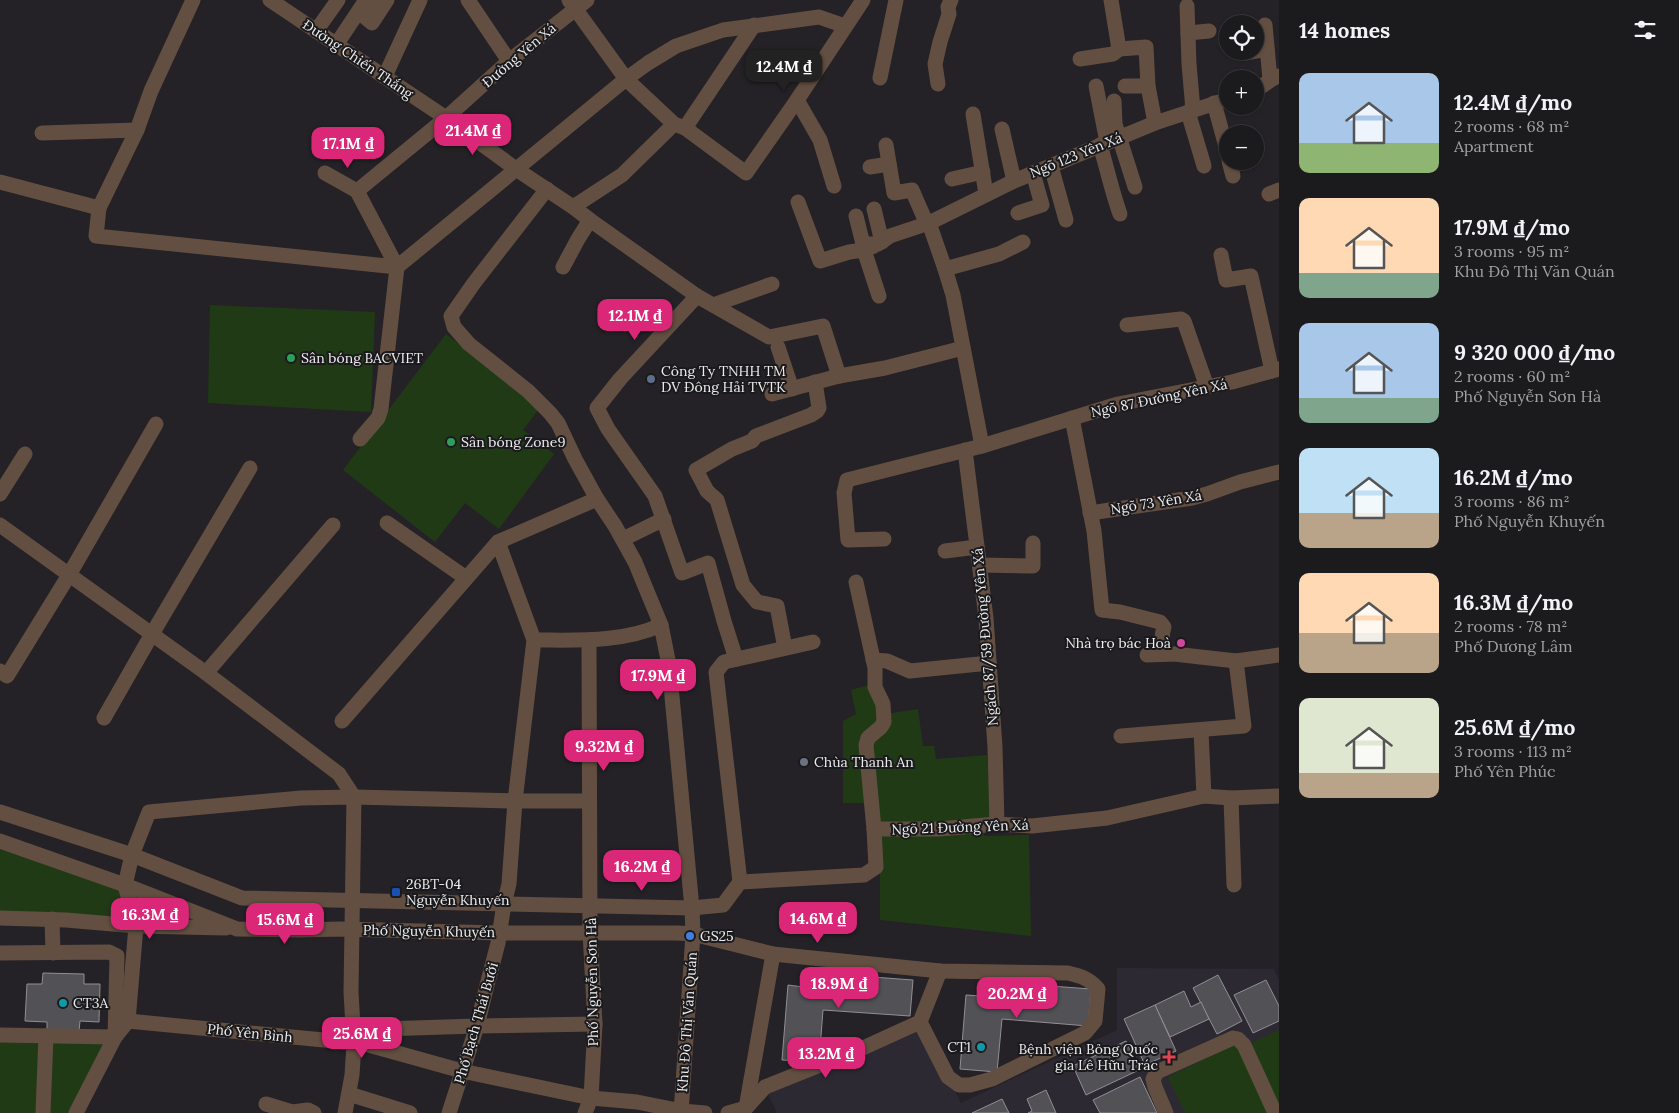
<!DOCTYPE html>
<meta charset="utf-8">
<style>
:root{--surface:#1b1a1c;--page:#242325;--text:#f1f3f6;--muted:#a0a1a3;--line:#39383b;--accent:#db2777}
body{margin:0;font-family:Lora,serif;background:var(--page);color:var(--text);height:100vh;display:flex;flex-direction:column;font-size:19px;white-space:nowrap}
*{box-sizing:border-box;margin:0}
p{font-size:16px;color:var(--muted)}
.icon{flex:none;width:28px;height:28px;fill:none;stroke:currentColor;stroke-width:2;stroke-linecap:round;stroke-linejoin:round}
.map{position:relative;flex:1;overflow:hidden}
.panel{display:flex;flex-direction:column;background:var(--surface);width:400px}
.panel>*{flex:none}
.fabs{position:absolute;left:1219px;top:15px;display:grid;gap:10px}
.fabs a{display:grid;place-items:center;width:45px;height:45px;border-radius:50%;background:var(--surface);box-shadow:0 1px 4px #0004,0 0 0 1px var(--line);font-size:25px}
.price{position:absolute;translate:-50% -42px;padding:0 11px;border-radius:10px;background:var(--accent);color:#fff;font-size:16px;line-height:32px;filter:drop-shadow(0 1px 2px #0008)}
.price::after{content:'';position:absolute;left:50%;top:30px;width:15px;height:11px;margin-left:-8px;background:inherit;clip-path:polygon(0 0,100% 0,50% 100%)}
.price.on{background:#222;color:#fff}
ul{padding:0;list-style:none}
li{display:flex;align-items:center;gap:15px;height:125px;padding:0 20px}
li span{display:grid;place-items:center;flex:none;width:140px;height:100px;border-radius:10px;color:#555}
li>.icon{margin-inline-start:auto}
span .icon{width:60px;height:60px;fill:#fffc;stroke-width:1}
li b{font-size:21px}
h2{display:flex;justify-content:space-between;align-items:center;height:60px;padding:0 20px;font-size:21px}
main{display:flex;flex:1;min-height:0}
.map>svg:first-child{display:block}
.built{fill:#2d2932}
.green{fill:#213a16}
.building{fill:#525155;stroke:#918f94}
.lines{fill:none;stroke-linecap:round;stroke-linejoin:round}
.minor{stroke:#634f41;stroke-width:15}
.leisure-dot{fill:#2e9e5b;stroke:#1a191c;stroke-width:2}
.service-dot{fill:#5c6f8a;stroke:#1a191c;stroke-width:2}
.hotel-dot{fill:#d1479c;stroke:#1a191c;stroke-width:2}
.worship-dot{fill:#6b7280;stroke:#1a191c;stroke-width:2}
.transit-dot{fill:#1a4fb4;stroke:#1a191c;stroke-width:2}
.shop-dot{fill:#3f7fe0;stroke:#1a191c;stroke-width:2}
.culture-dot{fill:#0f9aa8;stroke:#1a191c;stroke-width:2}
.health-dot{fill:#e0444e;stroke:#1a191c;stroke-width:2}
.labels{text-anchor:middle;stroke-width:4;stroke-linejoin:round;paint-order:stroke}
.street-label{font-size:14px;fill:#eeedef;stroke:#1a191c}
.poi-label{font-size:14px;fill:#eeedef;stroke:#1a191c;text-anchor:start}
</style>
<main>
<div class="map">
<svg width="1279" height="1113" viewBox="0 0 1279 1113">
<rect width="100%" height="100%" fill="#242226"/>
<path class="built" d="M1117 968 1274 969 1279 980V1113H777L765 1087 920 1022 961 1103 1117 1030Z"/>
<g class="green">
<path d="M210 305 375 312 371 412 208 403Z"/>
<path d="M446 334 541 406 523 430 554 454 499 529 465 503 435 542 343 470Z"/>
<path d="M872 684 886 714 918 709 923 746H934L936 759 987 755 992 821 877 824 870 803H843V721L856 714 851 690Z"/>
<path d="M984 828V836L1029 835 1031 936 880 920V834Z"/>
<path d="M0 843 123 887 134 924 0 917Z"/>
<path d="M1279 1030V1109L1249 1044Z"/>
<path d="M0 1035 114 1038 75 1113H0Z"/>
<path d="M1237 1043 1271 1113H1185L1168 1077Z"/>
</g>
<g class="building">
<path d="M43 973 84 974V984H100L99 1022 80 1021 79 1031 47 1030V1022L25 1021 27 984H42Z"/>
<path d="M832 974 913 980 910 1016 823 1010 819 1062 782 1060 788 985 803 987 802 993 830 996Z"/>
<path d="M1218 975 1242 1021 1217 1034 1193 988Z"/>
<path d="M1266 980 1279 1006V1021L1253 1033 1234 995Z"/>
<path d="M1010 983 1091 989 1088 1026 1002 1019 997 1072 960 1069 966 995 981 996 980 1003 1009 1005Z"/>
<path d="M1184 991 1191 1007 1201 1002 1209 1019 1170 1037 1155 1005Z"/>
<path d="M1155 1005 1176 1051 1145 1065 1124 1019Z"/>
<path d="M1126 1041 1139 1070 1086 1095 1073 1066Z"/>
<path d="M1140 1077 1157 1113H1100L1093 1100Z"/>
<path d="M1046 1090 1056 1113H1028L1032 1111 1027 1099Z"/>
<path d="M1002 1099 1009 1113H972Z"/>
</g>
<g class="lines">
<g class="minor">
<path d="M193 0 151 91 137 130 99 208 96 236 397 267 381 409 378 418 360 439"/>
<path d="M270 0 446 118 516 169 573 207 590 220 697 296 769 337 823 326 839 376"/>
<path d="M366 0 374 5 366 18 372 23 387 0"/>
<path d="M468 0 509 61"/>
<path d="M569 0 626 79 674 124 685 128 746 173 797 100 863 0"/>
<path d="M587 0 509 61 446 118 357 191 397 267 626 79 648 63 676 46 723 30 819 17 845 26"/>
<path d="M1111 0 1119 49 1146 47 1148 86 1155 123"/>
<path d="M1187 6 1189 64 1193 110"/>
<path d="M1265 25 1270 79"/>
<path d="M316 31 338 0"/>
<path d="M1188 33 1209 31"/>
<path d="M336 45 366 0"/>
<path d="M1245 53 1267 49"/>
<path d="M1080 59 1113 54 1119 49"/>
<path d="M385 76 420 0"/>
<path d="M880 78 896 0"/>
<path d="M938 84 935 64 940 42 949 14 948 7 951 0"/>
<path d="M1096 86 1107 142"/>
<path d="M1125 86H1148"/>
<path d="M1255 90C1265 86 1269 79 1279 76"/>
<path d="M797 100 820 140 834 186"/>
<path d="M1114 101 1115 124 1135 187"/>
<path d="M1214 103 1228 154"/>
<path d="M1188 112 1204 166"/>
<path d="M973 114 986 194"/>
<path d="M685 128 754 25"/>
<path d="M1002 129 1014 181"/>
<path d="M42 133 137 130"/>
<path d="M886 145 894 193 912 190 926 222 929 223 945 269 953 295 982 446"/>
<path d="M1100 145C1107 168 1112 192 1120 214"/>
<path d="M1229 161 1233 176"/>
<path d="M1051 166 1066 220"/>
<path d="M870 167 889 164"/>
<path d="M325 173 357 191"/>
<path d="M952 179 983 172"/>
<path d="M0 182 99 208"/>
<path d="M547 189 474 283 451 316 454 327 469 344 528 391 550 413 558 423 575 459 597 499 615 526 635 562 661 625 669 665 692 908 693 934 681 1113"/>
<path d="M1269 194 1279 190"/>
<path d="M798 202 820 261 849 252 864 250 874 246"/>
<path d="M573 207 622 175 674 124"/>
<path d="M874 209 882 242"/>
<path d="M1018 213 1042 205 1033 173"/>
<path d="M856 216 863 244H878L890 236 929 223 1014 181 1155 123 1228 99"/>
<path d="M864 250 879 296"/>
<path d="M1221 255 1226 280 1251 276 1272 371"/>
<path d="M563 267 578 239 590 220"/>
<path d="M945 269 999 254 1023 242"/>
<path d="M697 296 620 379 597 408 608 429 655 496 682 573 708 563 724 621 736 659"/>
<path d="M713 305 772 284"/>
<path d="M1127 325 1181 319 1184 321 1207 387"/>
<path d="M778 347 792 389"/>
<path d="M772 394 839 376 885 368 963 348"/>
<path d="M1072 418 1094 531 1102 610 1120 612 1160 622 1164 627C1161 637 1161 645 1166 654"/>
<path d="M965 450 986 618 995 747 997 824"/>
<path d="M0 494 25 454"/>
<path d="M1090 513 1192 498 1207 494 1240 482 1279 472"/>
<path d="M387 523 466 578"/>
<path d="M0 525 206 673 339 774 354 797 351 992 354 1044 352 1075 345 1113"/>
<path d="M623 539 664 519"/>
<path d="M884 539 848 540 844 493 847 480 982 446 1118 404 1232 382 1279 369"/>
<path d="M945 551 977 547"/>
<path d="M980 565 1033 566V543"/>
<path d="M856 582 875 668V687L883 704 884 722 881 727 868 738 866 745 874 829"/>
<path d="M534 640C576 640 622 643 661 625"/>
<path d="M785 648 777 606 757 602 743 585 717 500 707 491 696 470 732 449 752 441 756 436 811 415 817 411 819 408 815 382"/>
<path d="M1147 655 1174 654 1236 661 1279 655"/>
<path d="M873 660 887 661 910 671 989 663"/>
<path d="M0 671 7 676 69 575 156 424"/>
<path d="M206 673 333 525"/>
<path d="M104 718 152 634 250 468"/>
<path d="M342 721 498 542 597 499"/>
<path d="M1201 731 1204 796"/>
<path d="M1121 736 1244 726 1236 661"/>
<path d="M1231 798 1234 885"/>
<path d="M0 812 132 855 242 898 692 908 723 905 740 882 864 875 876 867 874 829H939L997 824 1032 826 1107 818 1204 796 1231 798 1279 796"/>
<path d="M0 841 125 885 237 929 299 930 340 929 500 933H678L693 934 773 954 940 971 1068 973C1081 976 1090 979 1098 989L1095 1021 1085 1033 992 1079 970 1085H959L948 1077 920 1022"/>
<path d="M740 882 716 672 724 662 813 642"/>
<path d="M0 918 66 920 136 926 226 928"/>
<path d="M52 919 53 953"/>
<path d="M0 953 109 952 117 956 115 1037 0 1035"/>
<path d="M128 1021 136 926 125 885 132 855 149 812 301 798 354 797 515 801H589"/>
<path d="M354 1044 381 1029 477 1026 595 1024"/>
<path d="M349 1094 410 1113"/>
<path d="M266 1104 292 1112 308 1110 314 1113"/>
<path d="M746 1108 773 954"/>
<path d="M43 1113 46 1036"/>
<path d="M76 1113 115 1037 128 1021 365 1044 462 1071 591 1098 637 1102 682 1111 705 1113"/>
<path d="M449 1113 477 1026 486 989 498 943 504 904 509 884 515 801 534 640 498 542"/>
<path d="M585 1113 591 1098 595 1024 590 932 589 640"/>
<path d="M728 1113 746 1108 765 1087 865 1047 920 1022 940 971"/>
<path d="M1166 1113 1155 1087 1153 1079 1157 1072 1233 1038 1238 1039 1244 1045 1275 1113"/>
</g>
</g>
<g class="leisure-dot">
<circle cx="291" cy="358" r="5"/>
<circle cx="451" cy="442" r="5"/>
</g>
<circle class="service-dot" cx="651" cy="379" r="5"/>
<circle class="hotel-dot" cx="1181" cy="643" r="5"/>
<circle class="worship-dot" cx="804" cy="762" r="5"/>
<rect class="transit-dot" x="391" y="887" width="10" height="10" rx="2.5"/>
<circle class="shop-dot" cx="690" cy="936" r="5"/>
<g class="culture-dot">
<circle cx="63" cy="1003" r="5"/>
<circle cx="981" cy="1047" r="5"/>
</g>
<path class="health-dot" d="M1166.5 1049.5h5v5h5v5h-5v5h-5v-5h-5v-5h5z"/>
<g class="labels">
<g class="street-label">
<text transform="translate(519 55) rotate(-40)" y="5">Đường Yên Xá</text>
<text transform="translate(358 59) rotate(34)" y="5">Đường Chiến Thắng</text>
<text transform="translate(1076 155) rotate(-22)" y="5">Ngõ 123 Yên Xá</text>
<text transform="translate(1159 398) rotate(-12)" y="5">Ngõ 87 Đường Yên Xá</text>
<text transform="translate(1156 502) rotate(-9)" y="5">Ngõ 73 Yên Xá</text>
<text transform="translate(985 637) rotate(-95)" y="5">Ngách 87/59 Đường Yên Xá</text>
<text transform="translate(960 827) rotate(-2)" y="5">Ngõ 21 Đường Yên Xá</text>
<text transform="translate(429 931) rotate(1)" y="5">Phố Nguyễn Khuyến</text>
<text transform="translate(592 982) rotate(-91)" y="5">Phố Nguyễn Sơn Hà</text>
<text transform="translate(687 1022) rotate(-86)" y="5">Khu Đô Thị Văn Quán</text>
<text transform="translate(476 1023) rotate(-74)" y="5">Phố Bạch Thái Bưởi</text>
<text transform="translate(250 1033) rotate(6)" y="5">Phố Yên Bình</text>
</g>
<g class="poi-label">
<text x="301" y="363">Sân bóng BACVIET</text>
<text x="661" y="376">Công Ty TNHH TM<tspan x="661" dy="16">DV Đông Hải TVTK</tspan></text>
<text x="461" y="447">Sân bóng Zone9</text>
<text x="1171" y="648" text-anchor="end">Nhà trọ bác Hoà</text>
<text x="814" y="767">Chùa Thanh An</text>
<text x="406" y="889">26BT-04<tspan x="406" dy="16">Nguyễn Khuyến</tspan></text>
<text x="700" y="941">GS25</text>
<text x="73" y="1008">CT3A</text>
<text x="971" y="1052" text-anchor="end">CT1</text>
<text x="1158" y="1054" text-anchor="end">Bệnh viện Bỏng Quốc<tspan x="1158" dy="16">gia Lê Hữu Trác</tspan></text>
</g>
</g>
</svg>
<div class="fabs">
<a><svg class="icon" aria-label="locate" viewBox="0 0 24 24"><circle cx="12" cy="12" r="6"/><path d="M12 2v4M12 18v4M2 12h4M18 12h4"/></svg></a>
<a>+</a>
<a>−</a>
</div>
<b class="price on" style="left:784px;top:92px">12.4M ₫</b>
<b class="price" style="left:473px;top:156px">21.4M ₫</b>
<b class="price" style="left:348px;top:169px">17.1M ₫</b>
<b class="price" style="left:635px;top:341px">12.1M ₫</b>
<b class="price" style="left:658px;top:701px">17.9M ₫</b>
<b class="price" style="left:604px;top:772px">9.32M ₫</b>
<b class="price" style="left:642px;top:892px">16.2M ₫</b>
<b class="price" style="left:150px;top:940px">16.3M ₫</b>
<b class="price" style="left:818px;top:944px">14.6M ₫</b>
<b class="price" style="left:285px;top:945px">15.6M ₫</b>
<b class="price" style="left:839px;top:1009px">18.9M ₫</b>
<b class="price" style="left:1017px;top:1019px">20.2M ₫</b>
<b class="price" style="left:362px;top:1059px">25.6M ₫</b>
<b class="price" style="left:826px;top:1079px">13.2M ₫</b>
</div>
<section class="panel">
<h2>14 homes<svg class="icon" aria-label="filters" viewBox="0 0 24 24"><path d="M4 7h16M4 17h16"/><circle cx="9" cy="7" r="2"/><circle cx="15" cy="17" r="2"/></svg></h2>
<ul>
<li><span style="background:linear-gradient(#a9c7e8 70%,#8fb573 0)"><svg class="icon" aria-label="home" viewBox="0 0 24 24"><path d="M3 11l9-7 9 7M6 9v11h12V9"/></svg></span><div><b>12.4M ₫/mo</b><p>2 rooms · 68 m²</p><p>Apartment</p></div></li>
<li><span style="background:linear-gradient(#ffd9b3 75%,#7fa58c 0)"><svg class="icon" aria-label="home" viewBox="0 0 24 24"><path d="M3 11l9-7 9 7M6 9v11h12V9"/></svg></span><div><b>17.9M ₫/mo</b><p>3 rooms · 95 m²</p><p>Khu Đô Thị Văn Quán</p></div></li>
<li><span style="background:linear-gradient(#a9c7e8 75%,#7fa58c 0)"><svg class="icon" aria-label="home" viewBox="0 0 24 24"><path d="M3 11l9-7 9 7M6 9v11h12V9"/></svg></span><div><b>9 320 000 ₫/mo</b><p>2 rooms · 60 m²</p><p>Phố Nguyễn Sơn Hà</p></div></li>
<li><span style="background:linear-gradient(#bfe0f5 65%,#b9a48a 0)"><svg class="icon" aria-label="home" viewBox="0 0 24 24"><path d="M3 11l9-7 9 7M6 9v11h12V9"/></svg></span><div><b>16.2M ₫/mo</b><p>3 rooms · 86 m²</p><p>Phố Nguyễn Khuyến</p></div></li>
<li><span style="background:linear-gradient(#ffd9b3 60%,#b9a48a 0)"><svg class="icon" aria-label="home" viewBox="0 0 24 24"><path d="M3 11l9-7 9 7M6 9v11h12V9"/></svg></span><div><b>16.3M ₫/mo</b><p>2 rooms · 78 m²</p><p>Phố Dương Lâm</p></div></li>
<li><span style="background:linear-gradient(#dfe7d0 75%,#b9a48a 0)"><svg class="icon" aria-label="home" viewBox="0 0 24 24"><path d="M3 11l9-7 9 7M6 9v11h12V9"/></svg></span><div><b>25.6M ₫/mo</b><p>3 rooms · 113 m²</p><p>Phố Yên Phúc</p></div></li>
</ul>
</section>
</main>
